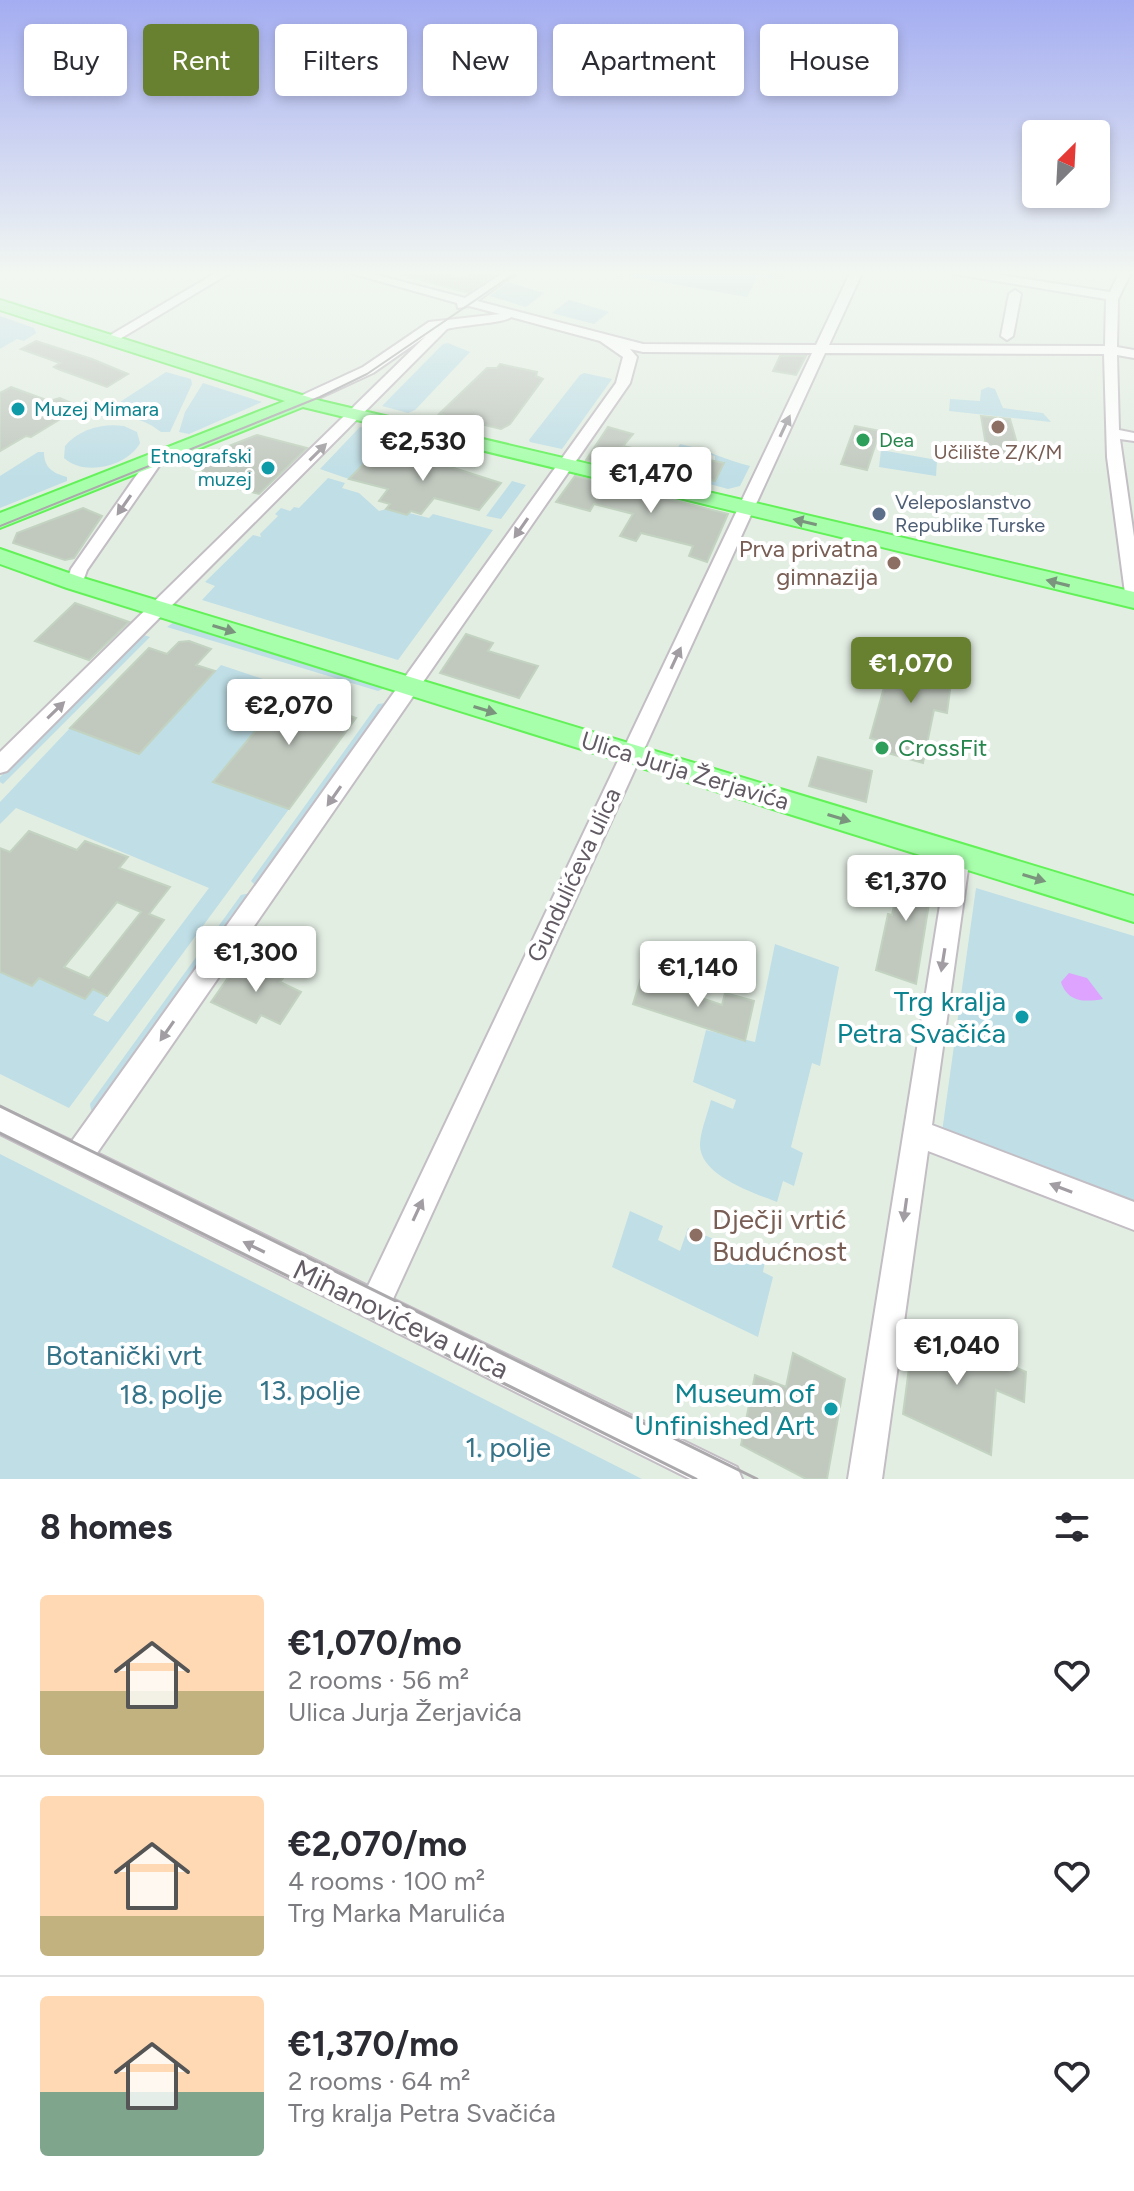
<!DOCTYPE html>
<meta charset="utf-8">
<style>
:root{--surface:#fff;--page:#f7f7f7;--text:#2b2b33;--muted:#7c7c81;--line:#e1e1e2;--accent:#688130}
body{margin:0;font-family:Figtree,sans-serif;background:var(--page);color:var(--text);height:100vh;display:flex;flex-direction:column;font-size:30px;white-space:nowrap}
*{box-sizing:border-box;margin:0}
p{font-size:26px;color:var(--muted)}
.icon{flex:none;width:44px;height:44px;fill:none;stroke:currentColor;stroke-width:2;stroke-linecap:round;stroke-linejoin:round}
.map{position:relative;height:1479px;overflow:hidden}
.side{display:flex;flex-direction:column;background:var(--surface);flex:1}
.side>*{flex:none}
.top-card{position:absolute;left:24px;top:24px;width:1086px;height:72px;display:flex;gap:16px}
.needle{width:52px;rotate:24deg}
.buttons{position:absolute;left:1022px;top:120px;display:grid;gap:16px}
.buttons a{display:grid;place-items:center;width:88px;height:88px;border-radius:8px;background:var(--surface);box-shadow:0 4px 12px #0003;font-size:40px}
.price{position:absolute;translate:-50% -68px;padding:0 18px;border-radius:8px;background:#fff;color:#222;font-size:26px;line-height:52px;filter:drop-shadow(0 2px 4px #0008)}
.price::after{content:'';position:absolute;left:50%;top:48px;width:24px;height:18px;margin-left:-12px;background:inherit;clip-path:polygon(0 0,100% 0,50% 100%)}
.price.selected{background:var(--accent);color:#fff}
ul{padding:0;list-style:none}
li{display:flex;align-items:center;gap:24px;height:200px;padding:0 40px}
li+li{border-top:2px solid var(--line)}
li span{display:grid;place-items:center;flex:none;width:224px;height:160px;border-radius:8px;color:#555}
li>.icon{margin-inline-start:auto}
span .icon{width:96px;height:96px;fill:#fffc;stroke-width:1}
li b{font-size:34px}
h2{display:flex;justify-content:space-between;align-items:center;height:96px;padding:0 40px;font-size:34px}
.tag{padding:0 28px;border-radius:8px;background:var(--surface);box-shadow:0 4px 12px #0003;font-size:28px;line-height:72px}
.tag.selected{background:var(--accent);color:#fff}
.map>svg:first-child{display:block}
.green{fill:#bfdee6}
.water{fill:#dea2ff}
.building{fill:#c1c9bf;stroke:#c3d3c1;stroke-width:2;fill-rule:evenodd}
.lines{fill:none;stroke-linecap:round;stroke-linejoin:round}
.minor-casing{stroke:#c3bdc4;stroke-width:4}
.major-casing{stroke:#62f258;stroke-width:4}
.minor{fill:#fff;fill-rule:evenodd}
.major{fill:#a7ffab;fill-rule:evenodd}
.tram-far1{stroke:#aba9ac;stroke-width:2}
.tram{stroke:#aba9ac;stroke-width:3}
.oneway{fill:#a19da2}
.oneway2{fill:#7a947d}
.culture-dot{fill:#0f9aa8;stroke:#fff;stroke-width:3}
.education-dot{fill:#8d6e63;stroke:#fff;stroke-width:3}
.leisure-dot{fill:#2e9e5b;stroke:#fff;stroke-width:3}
.service-dot{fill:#5c6f8a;stroke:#fff;stroke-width:3}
.labels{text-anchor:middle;stroke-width:8;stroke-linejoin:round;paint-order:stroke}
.far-culture-label{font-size:20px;fill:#0d838f;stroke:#fff;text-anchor:start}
.far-leisure-label{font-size:20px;fill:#27864d;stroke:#fff;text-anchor:start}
.far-education-label{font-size:20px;fill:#785e54;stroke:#fff}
.far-service-label{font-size:20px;fill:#4e5e75;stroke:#fff;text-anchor:start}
.education-label{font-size:24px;fill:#785e54;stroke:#fff;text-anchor:end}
.leisure-label{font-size:24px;fill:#27864d;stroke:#fff;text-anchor:start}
.street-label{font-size:24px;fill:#625b64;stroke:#fff}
.near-culture-label{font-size:28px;fill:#0d838f;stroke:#fff;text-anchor:end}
.near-education-label{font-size:28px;fill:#785e54;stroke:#fff;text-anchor:start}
.near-street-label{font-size:28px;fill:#625b64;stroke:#fff}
.near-park-label{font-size:28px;fill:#357388;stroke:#fff}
</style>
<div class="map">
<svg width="1134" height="1479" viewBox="0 0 1134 1479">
<rect width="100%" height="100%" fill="#e3eee3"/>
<g class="green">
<path d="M612 271H779L775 279 758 276 747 297 609 273Z"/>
<path d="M508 282 544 293 526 307 490 296Z"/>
<path d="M569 300 609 312 594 324 552 313Z"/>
<path d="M0 316 34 328 36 333 24 341 17 339 0 349Z"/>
<path d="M448 343 470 352 415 410 408 413 382 406 443 344Z"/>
<path d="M166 372 191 379 192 384 170 432H161C140 415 123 417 97 417Z"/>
<path d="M584 373 612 379 562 449 530 442 529 440 580 375Z"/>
<path d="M203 383 262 402 189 434 179 432 185 412Z"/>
<path d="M988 387 995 389 1003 408 1043 413 1051 422 949 411 950 399 980 401 981 390Z"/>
<path d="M124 426 137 432 140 443C128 466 84 477 64 458L65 446C79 429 103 423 124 426Z"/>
<path d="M360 427 439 445 440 448 434 451H376L349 479 320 469Z"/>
<path d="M680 444C706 449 725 460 750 466L740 486 728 489 702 482 704 479 715 480 724 463 715 461V456L710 455 705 459 695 457 686 473 696 477 694 480 663 474Z"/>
<path d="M881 450 937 460 936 476 879 467Z"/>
<path d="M38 452H44C44 468 53 473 67 477V481L0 508V476Z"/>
<path d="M328 478 345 483 342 488 359 493 379 511 386 509 407 515 409 513 429 518 433 514 493 530 398 660 202 600 215 586 205 582 253 535 261 537 260 534 278 516 275 514 281 508 290 511 294 507 299 508Z"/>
<path d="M512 481 526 485 501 519 486 516Z"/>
<path d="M174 622 388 687 378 691 167 627Z"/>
<path d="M144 635 150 637 3 784 0 782V777Z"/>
<path d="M221 665 284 686 281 692 286 694 213 781 289 809 69 1108 0 1074V972L32 986 39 978 85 998 93 989 107 996 93 1015 108 1022 209 888 16 808 0 824V802L70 728 139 754Z"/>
<path d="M386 703 262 882 255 885 251 881 378 704Z"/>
<path d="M976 888 1134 936V1205L942 1132Z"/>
<path d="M250 893 253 898 100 1110H91L90 1104 241 895Z"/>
<path d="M775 944 839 967 820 1066 812 1063 791 1147 803 1153 794 1186 783 1181 777 1202C754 1193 698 1175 700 1143 701 1129 708 1113 711 1100L733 1109 736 1100 693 1082 706 1030 755 1042Z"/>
<path d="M0 1154 642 1479H0Z"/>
<path d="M630 1211 663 1226 658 1240 680 1251 688 1228 765 1261 763 1272 773 1277 758 1337 612 1267Z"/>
</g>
<path class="water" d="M1069 973 1087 978 1103 999C1085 1002 1068 1003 1061 982Z"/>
<g class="building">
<path d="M403 271H434L462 278 479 271H501L468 293 402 275Z"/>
<path d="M36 341 92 359 128 374 107 387 58 369 54 367 60 363 21 349Z"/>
<path d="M780 356H806L796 375 773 371Z"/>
<path d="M500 364 537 372 536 376 543 379 510 424 501 429 439 414 487 368H497Z"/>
<path d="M11 387 49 401 60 398 76 405 63 414 67 415 31 437 26 436 0 451V393Z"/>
<path d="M981 416 1010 419 1022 461 988 457Z"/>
<path d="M855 426 880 431 867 470 841 464Z"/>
<path d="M608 427 633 434 623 446 692 461 695 457 724 463 715 481 667 468 661 478 586 460Z"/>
<path d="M257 435 307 448 259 494 213 482 193 460Z"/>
<path d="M376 451 435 462 501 483 479 510 434 498 421 514 411 511 407 515 386 509 390 504 379 501 388 489 349 479Z"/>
<path d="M575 476 650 494 728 514 707 562 689 556 693 546 641 533 636 541 620 536 633 514 594 504 590 511 556 502Z"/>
<path d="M83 508 102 516 74 558 65 560 13 543 17 533Z"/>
<path d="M75 603 129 622 89 660 35 641Z"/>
<path d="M466 634 493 643 488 651 538 666 519 698 440 673Z"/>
<path d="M189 641 211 649 196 665 215 671 139 754 70 728 149 648 167 654 179 642Z"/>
<path d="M894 651 953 667 947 713 934 710 923 763 877 750 880 741 870 738Z"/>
<path d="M316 686H327L342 690 347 696 336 711 356 718 289 809 213 782 286 694 304 700Z"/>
<path d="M818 757 872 771 866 802 809 786Z"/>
<path d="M29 831 77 850 85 841 128 857 119 868 170 887 149 914 164 920 107 996 93 989 85 999 39 978 32 986 0 972V848L10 852ZM117 902 141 912 89 978 64 967Z"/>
<path d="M895 861 934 873 916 984 876 970 888 914 892 915 898 886 891 884Z"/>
<path d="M241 959 284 977 280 982 301 992 280 1024 261 1015 256 1023 211 1002Z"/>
<path d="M641 978 722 1005 725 993 754 1001 745 1041 633 1004Z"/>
<path d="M915 1322 1026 1372 1024 1402 996 1390 991 1455 903 1414Z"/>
<path d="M793 1353 845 1379 827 1479H806L741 1445 755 1375 786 1387Z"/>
</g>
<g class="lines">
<defs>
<g id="minor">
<path d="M219 271H233L113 343 102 340Z"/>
<path d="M343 271H361L465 298 506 271H519L477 301 643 344 816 345 851 271H863L829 345 1105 346 1106 299 954 274 948 271H974L1110 292 1120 271H1132L1118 299 1117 347 1134 350V358L1117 355 1119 430 1134 433V441L1120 439 1134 537V599L1125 593 1107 457 1104 354 825 353 393 1299 737 1467 742 1479H690L0 1134V1107L72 1141 616 383 623 357 600 341 511 317C505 323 461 325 447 329L7 771 0 773V752L426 336 373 373 306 404H296V398L363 367 429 322 500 314 469 306 458 308 457 303ZM630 349 643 352 812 353 368 1286 97 1153 630 383 637 357Z"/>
<path d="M1015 290 1021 294 1013 336 1007 340 1001 336 1009 294Z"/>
<path d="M151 457 156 458 159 466 87 570 81 587H69L66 583 71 569 143 466 146 458Z"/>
<path d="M959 846 967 848 970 855 932 1125 1134 1202V1230L928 1151 882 1479H848L948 855 951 848Z"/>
</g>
<g id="major">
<path d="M0 300 321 401 1134 592V608L303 407 0 528V513L285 401 0 310Z"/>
<path d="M0 549 83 578 1134 896V922L67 588 0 564Z"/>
</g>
</defs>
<use href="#minor" class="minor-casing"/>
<use href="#major" class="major-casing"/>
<use href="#minor" class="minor"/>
<use href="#major" class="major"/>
<path class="tram-far1" d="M0 526 320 397 367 374 518 271"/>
<g class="tram">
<path d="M0 1106 757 1479"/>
<path d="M0 1133 696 1479"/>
</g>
</g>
<defs><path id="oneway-solid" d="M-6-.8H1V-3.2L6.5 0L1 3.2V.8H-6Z" transform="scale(2)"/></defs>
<g class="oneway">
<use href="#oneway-solid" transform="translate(785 426) rotate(-65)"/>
<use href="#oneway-solid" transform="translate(318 452) rotate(-45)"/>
<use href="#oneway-solid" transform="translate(124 505) rotate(125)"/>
<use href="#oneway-solid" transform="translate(521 528) rotate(125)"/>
<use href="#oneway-solid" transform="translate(676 658) rotate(-65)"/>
<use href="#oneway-solid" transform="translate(56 710) rotate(-44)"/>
<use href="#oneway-solid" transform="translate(334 796) rotate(125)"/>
<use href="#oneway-solid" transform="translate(943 960) rotate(99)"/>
<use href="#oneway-solid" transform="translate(167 1031) rotate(125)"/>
<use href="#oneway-solid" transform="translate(1061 1188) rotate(-159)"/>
<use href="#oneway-solid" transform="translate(418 1210) rotate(-65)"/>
<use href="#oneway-solid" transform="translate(905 1210) rotate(98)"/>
<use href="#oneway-solid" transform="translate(254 1247) rotate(-154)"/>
</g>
<g class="oneway2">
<use href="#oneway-solid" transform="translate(805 522) rotate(-167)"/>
<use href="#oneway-solid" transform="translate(1058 583) rotate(-166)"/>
<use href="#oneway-solid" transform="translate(224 629) rotate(17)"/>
<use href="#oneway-solid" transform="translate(485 710) rotate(17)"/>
<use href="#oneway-solid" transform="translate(839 818) rotate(17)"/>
<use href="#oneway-solid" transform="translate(1034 878) rotate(17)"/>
</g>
<linearGradient id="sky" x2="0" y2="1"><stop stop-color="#a4adf1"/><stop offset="0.57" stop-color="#f2f7f2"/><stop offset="1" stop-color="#f2f7f2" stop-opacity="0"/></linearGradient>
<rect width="1134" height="478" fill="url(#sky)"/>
<g class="culture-dot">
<circle cx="18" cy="409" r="8"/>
<circle cx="268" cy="468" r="8"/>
<circle cx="1022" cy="1017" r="8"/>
<circle cx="831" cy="1409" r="8"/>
</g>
<g class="education-dot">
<circle cx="998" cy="427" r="8"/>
<circle cx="894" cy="563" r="8"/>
<circle cx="696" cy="1235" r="8"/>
</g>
<g class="leisure-dot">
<circle cx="863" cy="440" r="8"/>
<circle cx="882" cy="748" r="8"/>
</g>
<circle class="service-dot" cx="879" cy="514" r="8"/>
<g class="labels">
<g class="far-culture-label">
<text x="34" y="416">Muzej Mimara</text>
<text x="252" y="463" text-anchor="end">Etnografski<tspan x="252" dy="23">muzej</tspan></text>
</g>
<g class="far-leisure-label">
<text x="879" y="447">Dea</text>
</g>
<g class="far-education-label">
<text x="998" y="459">Učilište Z/K/M</text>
</g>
<g class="far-service-label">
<text x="895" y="509">Veleposlanstvo<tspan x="895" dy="23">Republike Turske</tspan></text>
</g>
<g class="education-label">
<text x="878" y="557">Prva privatna<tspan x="878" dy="28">gimnazija</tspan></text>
</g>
<g class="leisure-label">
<text x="898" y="756">CrossFit</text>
</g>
<g class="street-label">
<text transform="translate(685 771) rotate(17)" y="8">Ulica Jurja Žerjavića</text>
<text transform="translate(574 875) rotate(-65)" y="8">Gundulićeva ulica</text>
</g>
<g class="near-culture-label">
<text x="1006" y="1011">Trg kralja<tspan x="1006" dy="32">Petra Svačića</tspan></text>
<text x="815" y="1403">Museum of<tspan x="815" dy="32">Unfinished Art</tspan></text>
</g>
<g class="near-education-label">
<text x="712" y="1229">Dječji vrtić<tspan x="712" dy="32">Budućnost</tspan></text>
</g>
<g class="near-street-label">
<text transform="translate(401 1319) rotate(26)" y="10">Mihanovićeva ulica</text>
</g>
<g class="near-park-label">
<text x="124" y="1365">Botanički vrt</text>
<text x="310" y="1400">13. polje</text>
<text x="171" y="1404">18. polje</text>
<text x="508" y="1457">1. polje</text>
</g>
</g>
</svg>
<div class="buttons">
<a><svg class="needle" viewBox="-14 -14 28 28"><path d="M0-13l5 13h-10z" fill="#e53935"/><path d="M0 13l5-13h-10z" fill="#7c7c81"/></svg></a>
</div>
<b class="price" style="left:423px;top:483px">€2,530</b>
<b class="price" style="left:651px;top:515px">€1,470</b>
<b class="price selected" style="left:911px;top:705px">€1,070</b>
<b class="price" style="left:289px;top:747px">€2,070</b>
<b class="price" style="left:906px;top:923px">€1,370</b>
<b class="price" style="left:256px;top:994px">€1,300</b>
<b class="price" style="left:698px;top:1009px">€1,140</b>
<b class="price" style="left:957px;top:1387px">€1,040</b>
<div class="top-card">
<a class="tag">Buy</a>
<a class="tag selected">Rent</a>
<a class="tag">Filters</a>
<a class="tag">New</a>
<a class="tag">Apartment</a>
<a class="tag">House</a>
</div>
</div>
<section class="side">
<h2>8 homes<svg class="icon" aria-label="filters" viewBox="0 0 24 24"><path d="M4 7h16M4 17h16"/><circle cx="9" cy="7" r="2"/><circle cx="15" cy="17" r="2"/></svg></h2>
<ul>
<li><span style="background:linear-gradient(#ffd9b3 60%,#c2b280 0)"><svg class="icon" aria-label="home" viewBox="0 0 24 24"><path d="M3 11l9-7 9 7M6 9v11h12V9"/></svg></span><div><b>€1,070/mo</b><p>2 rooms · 56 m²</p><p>Ulica Jurja Žerjavića</p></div><svg class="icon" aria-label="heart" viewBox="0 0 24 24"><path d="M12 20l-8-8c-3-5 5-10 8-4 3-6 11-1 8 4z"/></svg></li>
<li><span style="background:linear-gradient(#ffd9b3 75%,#c2b280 0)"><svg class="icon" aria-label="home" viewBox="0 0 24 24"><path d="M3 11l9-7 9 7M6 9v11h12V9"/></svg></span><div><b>€2,070/mo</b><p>4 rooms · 100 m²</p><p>Trg Marka Marulića</p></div><svg class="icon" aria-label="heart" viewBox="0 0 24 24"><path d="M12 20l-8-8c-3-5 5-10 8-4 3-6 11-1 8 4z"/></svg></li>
<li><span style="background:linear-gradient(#ffd9b3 60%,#7fa58c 0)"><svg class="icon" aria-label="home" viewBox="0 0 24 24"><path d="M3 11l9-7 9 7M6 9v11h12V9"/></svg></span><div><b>€1,370/mo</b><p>2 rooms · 64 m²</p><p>Trg kralja Petra Svačića</p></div><svg class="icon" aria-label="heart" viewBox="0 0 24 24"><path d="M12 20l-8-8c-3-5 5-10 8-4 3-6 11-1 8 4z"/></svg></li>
</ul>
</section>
